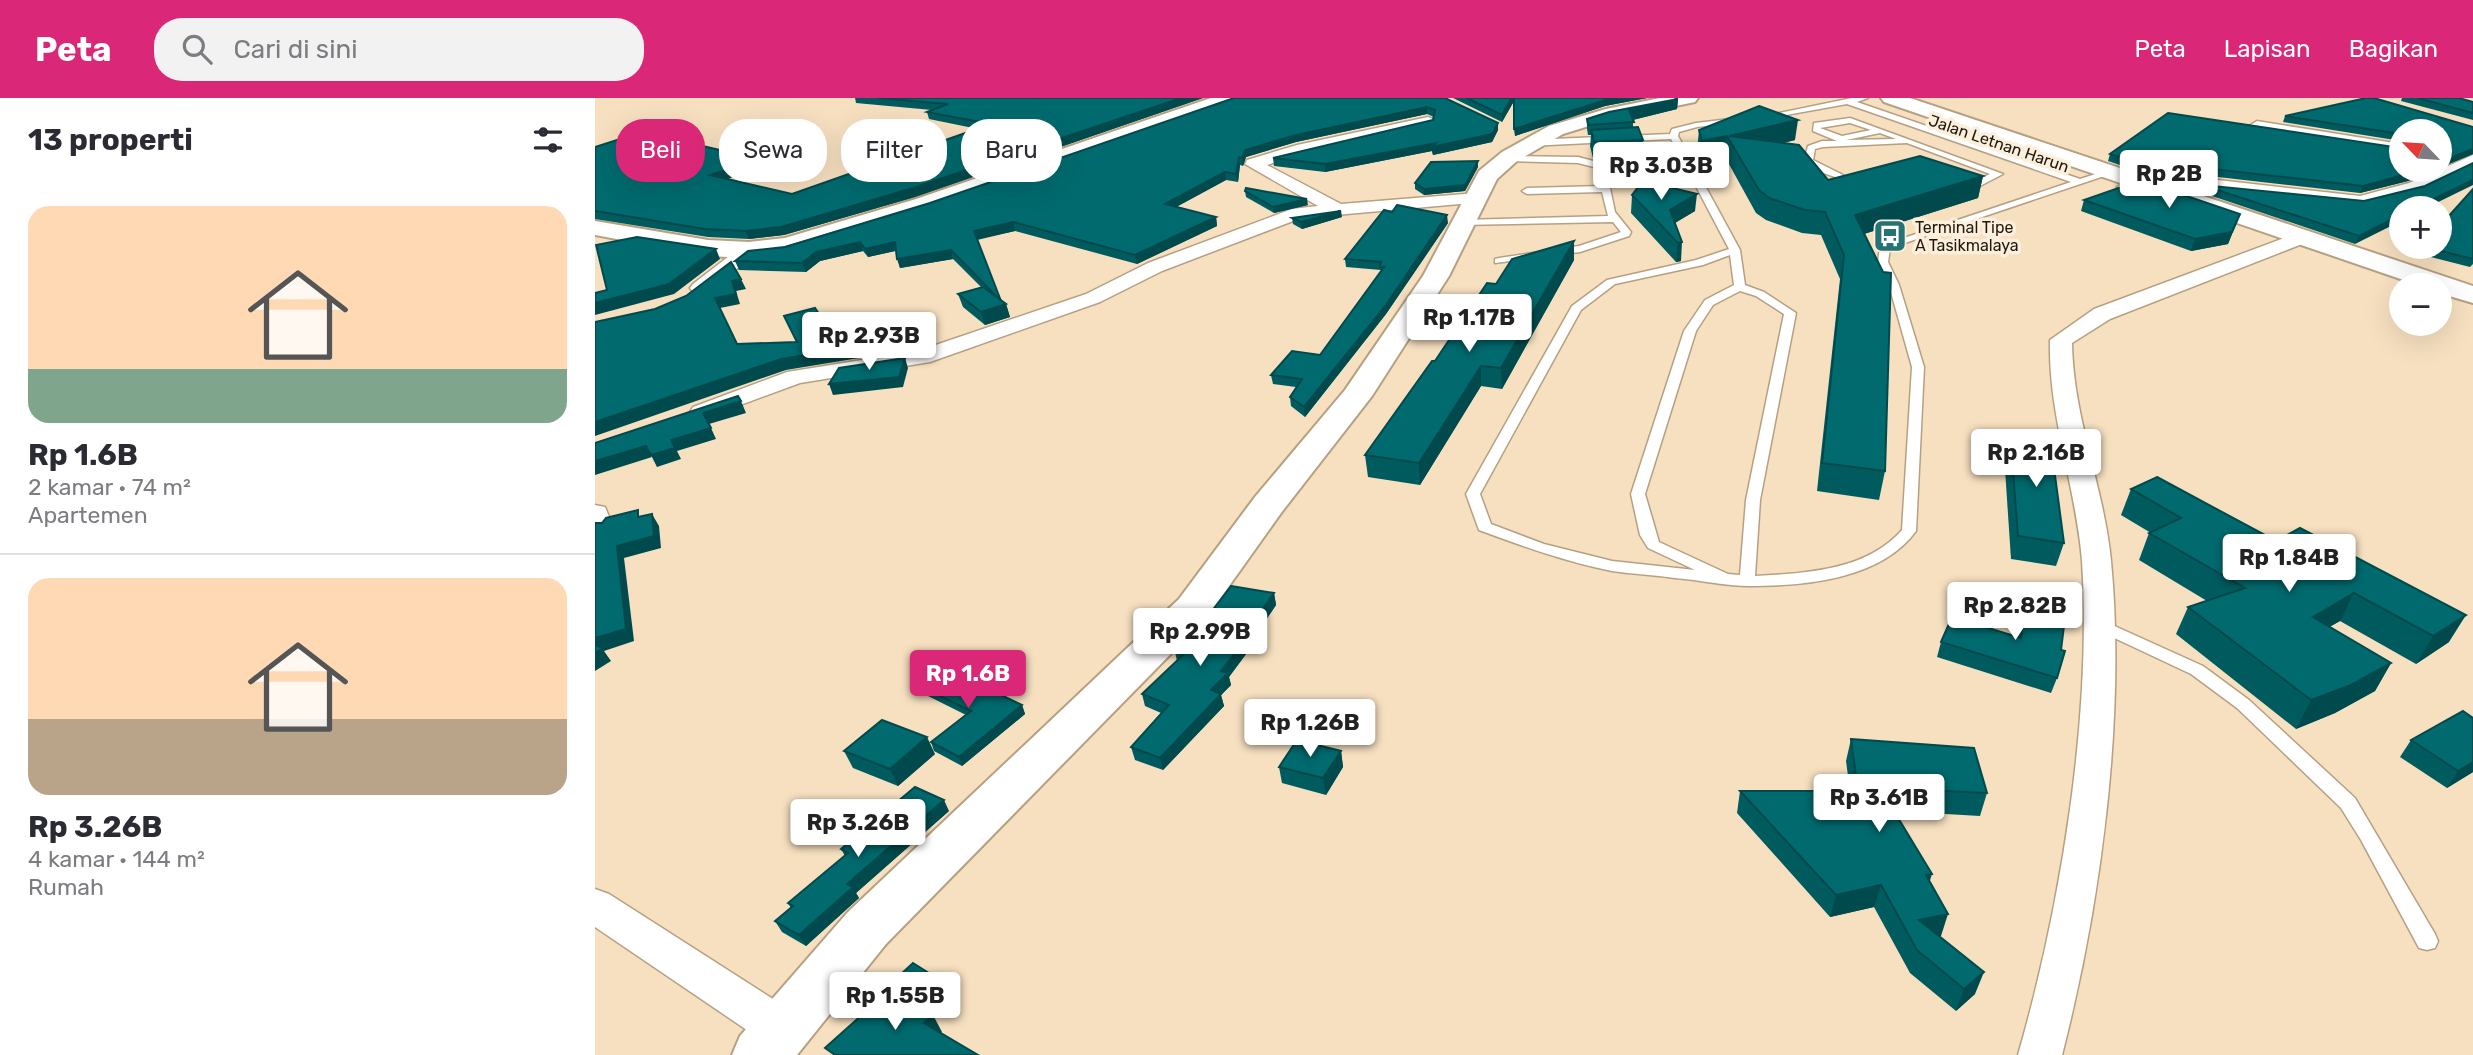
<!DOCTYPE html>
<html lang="id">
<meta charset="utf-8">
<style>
:root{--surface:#fff;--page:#f2f2f3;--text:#2b2b33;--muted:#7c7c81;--line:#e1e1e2;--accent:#db2777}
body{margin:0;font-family:Rubik,sans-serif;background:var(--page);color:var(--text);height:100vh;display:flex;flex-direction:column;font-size:26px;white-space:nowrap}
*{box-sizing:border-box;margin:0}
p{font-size:23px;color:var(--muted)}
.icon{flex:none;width:38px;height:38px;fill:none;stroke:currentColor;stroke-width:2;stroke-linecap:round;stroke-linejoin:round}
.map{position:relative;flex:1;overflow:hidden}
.side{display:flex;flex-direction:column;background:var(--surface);width:595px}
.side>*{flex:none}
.top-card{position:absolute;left:21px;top:21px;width:665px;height:63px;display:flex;gap:14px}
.needle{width:46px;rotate:295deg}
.tools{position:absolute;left:1794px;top:21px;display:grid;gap:14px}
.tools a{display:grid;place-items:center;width:63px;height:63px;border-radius:50%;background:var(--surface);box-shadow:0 7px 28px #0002;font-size:35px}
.price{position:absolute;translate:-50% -60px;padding:0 16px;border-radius:7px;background:#fff;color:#222;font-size:23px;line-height:46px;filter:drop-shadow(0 2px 4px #0008)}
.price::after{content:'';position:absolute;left:50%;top:42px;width:21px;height:16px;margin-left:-10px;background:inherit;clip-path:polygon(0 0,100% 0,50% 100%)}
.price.on{background:var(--accent);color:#fff}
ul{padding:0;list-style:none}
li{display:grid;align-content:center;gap:14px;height:371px;padding:0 28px}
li+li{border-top:2px solid var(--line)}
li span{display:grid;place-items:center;height:217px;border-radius:21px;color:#555}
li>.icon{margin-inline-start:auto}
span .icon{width:126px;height:126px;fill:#fffc;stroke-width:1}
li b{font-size:30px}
h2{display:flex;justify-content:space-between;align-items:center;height:84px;padding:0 28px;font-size:30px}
.pill{padding:0 24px;border-radius:28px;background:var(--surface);box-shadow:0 7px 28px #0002;font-size:24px;line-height:63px}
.pill.on{background:var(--accent);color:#fff}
header{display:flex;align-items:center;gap:42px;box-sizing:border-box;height:98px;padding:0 35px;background:var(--accent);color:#fff}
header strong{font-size:33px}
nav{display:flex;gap:38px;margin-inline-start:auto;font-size:24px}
.search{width:490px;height:63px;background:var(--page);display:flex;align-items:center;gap:18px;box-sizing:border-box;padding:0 24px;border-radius:28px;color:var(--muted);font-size:26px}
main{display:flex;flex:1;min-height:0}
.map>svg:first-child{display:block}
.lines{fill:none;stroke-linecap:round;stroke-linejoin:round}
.service-casing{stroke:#b6a082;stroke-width:3}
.minor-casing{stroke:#b6a082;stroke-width:3}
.tertiary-casing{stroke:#b6a082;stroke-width:4}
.primary-casing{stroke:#b6a082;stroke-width:4}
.service{fill:#fff;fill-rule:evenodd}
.minor{fill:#fff;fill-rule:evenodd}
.tertiary{fill:#fff;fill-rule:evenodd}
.primary{fill:#fff;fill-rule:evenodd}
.wall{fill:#005b5f}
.shaded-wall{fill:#004a4d}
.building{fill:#006a6e;stroke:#004a4d;stroke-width:2}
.labels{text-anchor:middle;stroke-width:7;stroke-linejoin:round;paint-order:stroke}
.far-street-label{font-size:16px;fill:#20180c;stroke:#fcefdc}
.far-poi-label{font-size:16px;fill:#20180c;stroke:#fcefdc;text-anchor:start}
</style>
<header>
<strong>Peta</strong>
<div class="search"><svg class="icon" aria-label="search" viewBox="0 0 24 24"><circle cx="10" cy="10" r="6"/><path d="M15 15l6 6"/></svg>Cari di sini</div>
<nav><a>Peta</a><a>Lapisan</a><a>Bagikan</a></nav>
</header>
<main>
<section class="side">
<h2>13 properti<svg class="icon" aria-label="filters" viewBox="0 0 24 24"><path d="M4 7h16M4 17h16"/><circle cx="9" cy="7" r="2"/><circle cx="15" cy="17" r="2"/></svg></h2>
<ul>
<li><span style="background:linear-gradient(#ffd9b3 75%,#7fa58c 0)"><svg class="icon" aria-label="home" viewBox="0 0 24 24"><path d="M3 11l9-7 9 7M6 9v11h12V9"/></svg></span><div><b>Rp 1.6B</b><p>2 kamar · 74 m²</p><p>Apartemen</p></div></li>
<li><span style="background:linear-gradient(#ffd9b3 65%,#b9a48a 0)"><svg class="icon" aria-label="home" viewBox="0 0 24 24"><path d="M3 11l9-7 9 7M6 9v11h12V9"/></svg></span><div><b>Rp 3.26B</b><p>4 kamar · 144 m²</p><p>Rumah</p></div></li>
</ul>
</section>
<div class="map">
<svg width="1878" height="957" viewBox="0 0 1878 957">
<rect width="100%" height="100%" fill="#f7e0c0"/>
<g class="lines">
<defs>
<g id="service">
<path d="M1257 0H1273L1262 4 1485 81 1516 71 1521 74 1295 150 1293 164 1304 187 1329 269 1321 433C1286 481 1211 488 1155 488 1130 488 1105 482 1080 480 1059 477 1037 476 1017 473 971 464 927 448 884 432L871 396 977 208 1012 182 1101 162 1134 151 1076 41 934 48 930 45 934 42 1075 36 1077 31 1101 25 1143 20 1146 24 1102 29 1084 34 1083 38 1145 152 1150 187 1169 194 1201 215 1165 402 1160 478C1211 475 1271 473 1307 432L1317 269 1294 187 1283 164 1285 148 1476 84 1252 6 1169 21 1165 19ZM1135 157 1139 187 1110 202 1089 233 1036 396 1045 437 1053 450 1100 472 1017 463 949 446 896 426 885 396 986 212 1020 186 1108 167ZM1145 193 1161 198 1189 216 1151 402 1145 477 1133 476 1064 444 1050 396 1101 233 1118 207Z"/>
<path d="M1255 20 1408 76 1383 89H1365V85L1378 84 1395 76 1312 45 1228 49 1220 51 1218 62 1248 77 1243 80 1217 71 1209 63 1213 48 1227 43H1242L1218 33 1219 25ZM1255 25 1276 32 1247 38 1225 30ZM1285 35 1301 41 1251 42Z"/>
<path d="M908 58 983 59 1010 66 1020 114 1036 134 1034 138 985 154 900 165V161L904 160 984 148 1026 134 1018 124 865 127V123L868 122 1013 118 1007 94 932 96 927 93 932 90 1006 88 1003 70 983 65 911 63 907 60Z"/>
<path d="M1504 521 1608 568 1654 602 1760 700 1840 836 1843 843 1840 850 1832 852 1824 850 1766 742 1746 710 1642 610 1596 576 1498 530 1496 526Z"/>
</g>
<g id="minor">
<path d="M833 19 838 21V27L706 56 672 67 746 106 882 95 888 96 891 100 888 104 706 120 567 173 505 204 335 264 205 285 107 321 98 319 95 314 98 309 192 274 323 253 491 196 553 165 697 111 723 108 650 66 652 62 702 47Z"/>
<path d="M1662 23 1806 46V56L1656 31 1654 28Z"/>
<path d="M1878 57V68L1826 93 1765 108 1614 91 1531 94 1522 89 1531 84 1614 81 1765 98 1814 85Z"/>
<path d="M1708 133 1718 139 1715 143 1515 221 1477 245C1478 320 1509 389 1516 463 1531 618 1506 806 1467 957H1423C1466 808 1497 618 1487 463 1481 388 1453 318 1455 242L1499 211Z"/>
<path d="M154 146 161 148 164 152 161 156 112 194H98L95 190 98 186 147 148Z"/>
<path d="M0 407 10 409 18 428 14 434 0 435Z"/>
<path d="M0 791 14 796 203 917 209 931 203 945 187 951 171 945 0 829Z"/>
</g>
<g id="tertiary">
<path d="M616 0H644L641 4 337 111 193 155 154 160 113 158 0 137V123L113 142 154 144 190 140 321 101Z"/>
<path d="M1065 0H1103L1100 4 1013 22 968 36 922 63 902 81 854 178 777 298 686 415 612 519 291 846 202 957H137L145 938 253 814 584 501 660 399 750 292 828 178 884 73 907 54 954 28 1011 11Z"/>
</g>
<path id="primary" d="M1286 0H1315L1878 188V205L1844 195V187H1823L1289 4Z"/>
</defs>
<use href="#service" class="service-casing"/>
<use href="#minor" class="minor-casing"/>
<use href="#tertiary" class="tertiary-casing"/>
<use href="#primary" class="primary-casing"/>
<use href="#service" class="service"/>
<use href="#minor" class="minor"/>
<use href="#tertiary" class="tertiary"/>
<use href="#primary" class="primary"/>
</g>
<g class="wall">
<path d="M260 0H608L320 99 189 137 154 141 113 139 0 121V49L156 60 162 62 165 70 132 81 197 96 383 31 334 21 332 14 337 12 261 5Z"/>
<path d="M850 0 903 32 897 44 838 57 837 53 730 74 679 68 678 60 838 22 839 19 832 16 701 44 651 59 648 68 645 67 643 84 631 82 581 109 621 119 622 128 542 166 420 133 382 141 406 203 411 206 415 219 390 227 368 209 363 196 386 189 358 161 305 170 301 153 273 159 268 153 225 163 211 174 144 172 140 163 335 105Z"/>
<path d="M858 0H1052L1010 8 920 38 919 3 907 24Z"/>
<path d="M1807 0H1864L1878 4V22L1806 3Z"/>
<path d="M1083 1 1082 11 1038 22V30L1048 42 1047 59 998 60 995 48 996 37H993L992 31V21Z"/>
<path d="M1690 18 1878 29V56L1844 70V33H1806V43L1688 24Z"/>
<path d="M1104 32 1200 42 1189 45 1233 82 1388 78 1383 100 1269 136 1290 373 1284 402 1222 393 1245 181 1226 137 1207 135 1171 122 1161 115 1130 59 1106 64 1102 53Z"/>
<path d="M1515 56 1806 72H1840L1813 83 1765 95 1614 78 1564 80 1513 63Z"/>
<path d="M883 63V69L870 93 829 97 820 91V85Z"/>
<path d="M1065 87 1100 113 1080 125 1086 163 1081 164 1036 115 1037 97Z"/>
<path d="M1607 87 1769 103 1830 88 1760 146 1605 94Z"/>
<path d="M1878 91V166L1875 169 1824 156 1827 149Z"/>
<path d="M650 93 713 107 679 115 651 99Z"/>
<path d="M1489 102 1645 116 1633 146 1596 153 1486 113Z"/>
<path d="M747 119 707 131 698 126 697 120Z"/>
<path d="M853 125 791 216 710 319 696 308 695 299 701 289 678 286 676 277 725 257 786 173V172L751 169 750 161Z"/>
<path d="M979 143V162L907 291 886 288 825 387 773 379 770 357 840 263 901 186Z"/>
<path d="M1415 335 1469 445 1461 468 1416 461 1409 356Z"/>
<path d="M1562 379 1854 544 1821 566 1745 523 1734 529 1796 565 1780 593 1740 615 1701 631 1581 536 1593 509 1612 503 1544 462 1554 435H1556L1526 417 1536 391Z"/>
<path d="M679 495 681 507 656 544 657 548 634 579 636 587 626 597 629 608 568 672 540 662 536 649 566 615 550 608 547 596 582 563 580 554Z"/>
<path d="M1430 510 1466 552 1462 580 1456 595 1342 559 1346 544 1423 539 1426 525Z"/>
<path d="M323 587 427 607 430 616 367 668 339 653 336 644 371 617 327 595Z"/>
<path d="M1256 641 1392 695 1385 718 1299 713 1334 783 1346 838H1344L1380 896 1361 913 1315 875 1279 809 1235 819 1142 715 1145 693H1255L1251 663Z"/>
<path d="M1816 642 1878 674 1852 690 1805 659Z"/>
<path d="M249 653 340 656 303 688 258 670Z"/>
<path d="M746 653 748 669 731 697 687 685 684 669Z"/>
<path d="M354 713 261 795 264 800 211 848 187 834 180 823 196 810 193 805 250 758 246 751Z"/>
</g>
<g class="shaded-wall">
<path d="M586 0H608L320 99 189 137 154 141 150 133Z"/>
<path d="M916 0H919V3L907 24V17Z"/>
<path d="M1017 0H1052L1010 8 920 38 919 31Z"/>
<path d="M1083 1 1082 11 1033 23 1034 12Z"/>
<path d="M832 9V16L701 44 651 59 648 68 647 60 650 52 701 37Z"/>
<path d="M1203 22 1200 42 1142 56 1134 38Z"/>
<path d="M903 25V32L897 44 838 57 837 53 730 74V66Z"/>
<path d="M1132 38 1130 59 1106 64 1107 43Z"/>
<path d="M1878 51V56L1844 70V64Z"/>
<path d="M155 59 157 64 162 62 165 70 118 86 115 77Z"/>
<path d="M644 59 645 67 643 84 641 76Z"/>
<path d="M883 63V69L870 93 829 97V91Z"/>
<path d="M1825 72H1840L1813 83 1765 95 1768 88Z"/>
<path d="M630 74 631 82 572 114 570 106Z"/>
<path d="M1388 78 1383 100 1256 140 1260 117Z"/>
<path d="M1878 82V87L1831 110H1820Z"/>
<path d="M1102 96 1100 113 1073 129 1075 112Z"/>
<path d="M712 101 713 107 679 115 678 109Z"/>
<path d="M746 113 747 119 707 131 706 124Z"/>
<path d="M1645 116 1633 146 1596 153 1600 141Z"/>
<path d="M852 117 853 125 791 216 710 319 709 309Z"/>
<path d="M1806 117V123L1760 146 1764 138Z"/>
<path d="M621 119 622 128 542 166 540 157Z"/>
<path d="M418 124 420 133 382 142 379 133Z"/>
<path d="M979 143V162L907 291 906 270Z"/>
<path d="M265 144 268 153 225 163 211 174 207 165 221 154Z"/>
<path d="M300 144 303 152 273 159 270 151Z"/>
<path d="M1087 144 1086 163 1081 164 1083 145Z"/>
<path d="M121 151 125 161 79 196 0 217V205Z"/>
<path d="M356 152 358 161 305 170 302 161Z"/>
<path d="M146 181 151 191 141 193 145 206 125 210 120 200 137 183Z"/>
<path d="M411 206 415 219 390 227 386 214Z"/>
<path d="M286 220 290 230 291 244 320 225 324 236 319 251 191 272 0 338V324L186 261 287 235Z"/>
<path d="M310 260 313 270 308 289 238 297 234 286Z"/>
<path d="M886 268V288L825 387 824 365Z"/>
<path d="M146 303 151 315 114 326 108 315Z"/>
<path d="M116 330 121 341 82 353 86 361 62 369 56 357 76 342Z"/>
<path d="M51 348 57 359 0 377V363Z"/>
<path d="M57 416 64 428 66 450 29 460 39 543 9 553 16 563 0 573V540L22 448Z"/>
<path d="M679 495 681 507 656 544 657 548 634 579 636 587 626 597 629 608 568 672 565 660 616 592 626 573Z"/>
<path d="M1759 495 1745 523 1703 547 1718 519Z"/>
<path d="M1871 517 1854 544 1821 566 1838 538Z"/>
<path d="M1796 565 1780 593 1740 615 1701 631 1716 602Z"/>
<path d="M427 607 430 616 367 668 364 659Z"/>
<path d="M332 639 340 656 303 688 295 671Z"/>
<path d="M746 653 748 669 731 697 728 680Z"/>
<path d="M1878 664V674L1852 690 1863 673Z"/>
<path d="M349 702 354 713 261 795 264 800 211 848 204 837 252 786Z"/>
<path d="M1337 776 1330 798 1331 777Z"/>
<path d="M1286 787 1279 809 1235 819 1241 797Z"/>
<path d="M1353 816 1346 838 1317 844 1324 822Z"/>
<path d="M1389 874 1380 896 1361 913 1369 891Z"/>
<path d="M343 881 348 890 321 914 316 906Z"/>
<path d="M338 917 347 934 338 942 329 925Z"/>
</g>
<g class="building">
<path d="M283 0H586L318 90 186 129 150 133 110 131 0 113V49L47 34 155 59 152 60 162 62 115 77 197 96 396 26 332 14 353 6Z"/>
<path d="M639 0H850L903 25 897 36 837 49 841 45 730 66 678 60 838 22 840 12 832 9 701 37 650 52 647 60 644 59 641 76 630 74 570 106 621 119 540 157 418 124 379 133 406 203 356 152 302 161 300 144 270 151 265 144 221 154 207 165 140 163 153 153 190 149 335 105Z"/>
<path d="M872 0H916L907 17Z"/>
<path d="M919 0H1017L919 31Z"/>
<path d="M1771 0H1779L1878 29V51L1844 64V33H1806V36L1690 18Z"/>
<path d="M1823 0H1864L1878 4V15Z"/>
<path d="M1083 1 1034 12 1039 24 993 27 992 21 1014 14Z"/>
<path d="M1164 8 1203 22 1134 38 1204 47 1233 82 1325 58 1388 78 1260 117 1288 174 1296 175 1290 373 1227 365 1249 157 1230 114 1210 112 1174 100 1164 92 1132 38 1107 43 1104 32Z"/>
<path d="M1573 15 1806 50V72H1825L1816 75 1768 88 1617 71 1566 73 1515 56Z"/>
<path d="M1043 29 1048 42 999 44 996 32Z"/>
<path d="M883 63 870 87 829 91 820 85 836 64Z"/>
<path d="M1878 65V82L1820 110H1806V117L1764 138 1607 87 1769 103 1830 88Z"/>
<path d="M1058 70 1065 87 1102 96 1075 112 1087 144 1083 145 1037 97Z"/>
<path d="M1553 85 1645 116 1637 134 1600 141 1489 102 1535 86Z"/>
<path d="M651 90 712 101 678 109 650 93Z"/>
<path d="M1878 91V161L1829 149H1844V129Z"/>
<path d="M802 107 852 117 791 207 709 309 695 299 707 281 676 277 697 253 725 257 789 169H785L786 164 750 161 789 112 797 114Z"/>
<path d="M746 113 706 124 697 120Z"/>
<path d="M42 139 121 151 74 186 0 205V195L12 192 1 147Z"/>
<path d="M979 143 906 270 886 268 824 365 770 357 837 263H840L892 185 901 186 917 161Z"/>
<path d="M136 164 146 181 137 183 141 196 120 200 142 246 202 244 189 218 220 210 230 225 255 221V225L286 220 287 235 320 225 315 240 186 261 0 324V224L60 211 91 198Z"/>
<path d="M388 189 411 206 386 214 363 196Z"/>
<path d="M310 260 304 279 234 286 244 270Z"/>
<path d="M143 298 146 303 108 315 116 330 76 342 80 350 56 357 51 348 0 363V345Z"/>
<path d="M1415 335 1455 340 1469 445 1423 438Z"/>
<path d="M1562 379 1681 443 1705 430 1871 517 1838 538 1759 495 1718 519 1796 565 1756 587 1716 602 1593 509 1650 490 1554 435 1586 420 1536 391Z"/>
<path d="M43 412V419L57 416 59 438 22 448 31 531 0 540V425H7L11 420Z"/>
<path d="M636 488 679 495 651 535 655 536 626 573 633 575 616 592 626 596 565 660 536 649 574 607 547 596 588 557 580 554 597 539Z"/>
<path d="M1430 510 1470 520 1466 552 1470 553 1462 580 1346 544 1357 519 1426 540Z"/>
<path d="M0 547 8 550 0 555Z"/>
<path d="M348 569 427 607 364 659 336 644 376 613 323 587Z"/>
<path d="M1868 613 1878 620V664L1863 673 1816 642Z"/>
<path d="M287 622 332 639 295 671 249 653Z"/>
<path d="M1256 641 1379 650 1392 695 1285 690 1337 776 1331 777 1353 816 1324 822 1389 874 1369 891 1322 852 1286 787 1241 797 1145 693H1263Z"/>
<path d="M702 642 746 653 728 680 684 669Z"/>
<path d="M320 689 349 702 252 786 258 789 204 837 180 823 198 808 193 805 253 755 246 751Z"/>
<path d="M318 865 343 881 318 904 297 890 295 892 291 890Z"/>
<path d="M297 890 338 917 329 925 383 957H240L230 950Z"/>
</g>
<defs>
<symbol id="bus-square" viewBox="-11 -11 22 22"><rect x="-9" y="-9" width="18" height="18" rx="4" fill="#277275" stroke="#fcefdc"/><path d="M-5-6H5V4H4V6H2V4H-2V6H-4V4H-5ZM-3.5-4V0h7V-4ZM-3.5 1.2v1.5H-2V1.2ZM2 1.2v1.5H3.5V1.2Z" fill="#fff"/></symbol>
</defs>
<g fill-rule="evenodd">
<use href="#bus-square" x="1276" y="119" width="38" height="38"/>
</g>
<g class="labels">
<g class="far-street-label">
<text transform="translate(1404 45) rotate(19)" y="6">Jalan Letnan Harun</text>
</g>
<g class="far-poi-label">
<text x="1320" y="135">Terminal Tipe<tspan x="1320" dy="18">A Tasikmalaya</tspan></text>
</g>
</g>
</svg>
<div class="tools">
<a><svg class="needle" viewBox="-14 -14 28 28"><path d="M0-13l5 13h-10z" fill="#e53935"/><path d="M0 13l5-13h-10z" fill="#7c7c81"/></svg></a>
<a>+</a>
<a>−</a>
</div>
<b class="price" style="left:1066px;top:104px">Rp 3.03B</b>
<b class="price" style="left:1574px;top:112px">Rp 2B</b>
<b class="price" style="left:874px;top:256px">Rp 1.17B</b>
<b class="price" style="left:274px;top:274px">Rp 2.93B</b>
<b class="price" style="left:1441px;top:391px">Rp 2.16B</b>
<b class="price" style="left:1694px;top:496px">Rp 1.84B</b>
<b class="price" style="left:1420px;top:544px">Rp 2.82B</b>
<b class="price" style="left:605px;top:570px">Rp 2.99B</b>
<b class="price on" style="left:373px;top:612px">Rp 1.6B</b>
<b class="price" style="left:715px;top:661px">Rp 1.26B</b>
<b class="price" style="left:1284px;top:736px">Rp 3.61B</b>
<b class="price" style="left:263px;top:761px">Rp 3.26B</b>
<b class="price" style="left:300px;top:934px">Rp 1.55B</b>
<div class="top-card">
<a class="pill on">Beli</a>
<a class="pill">Sewa</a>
<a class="pill">Filter</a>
<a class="pill">Baru</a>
</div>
</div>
</main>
